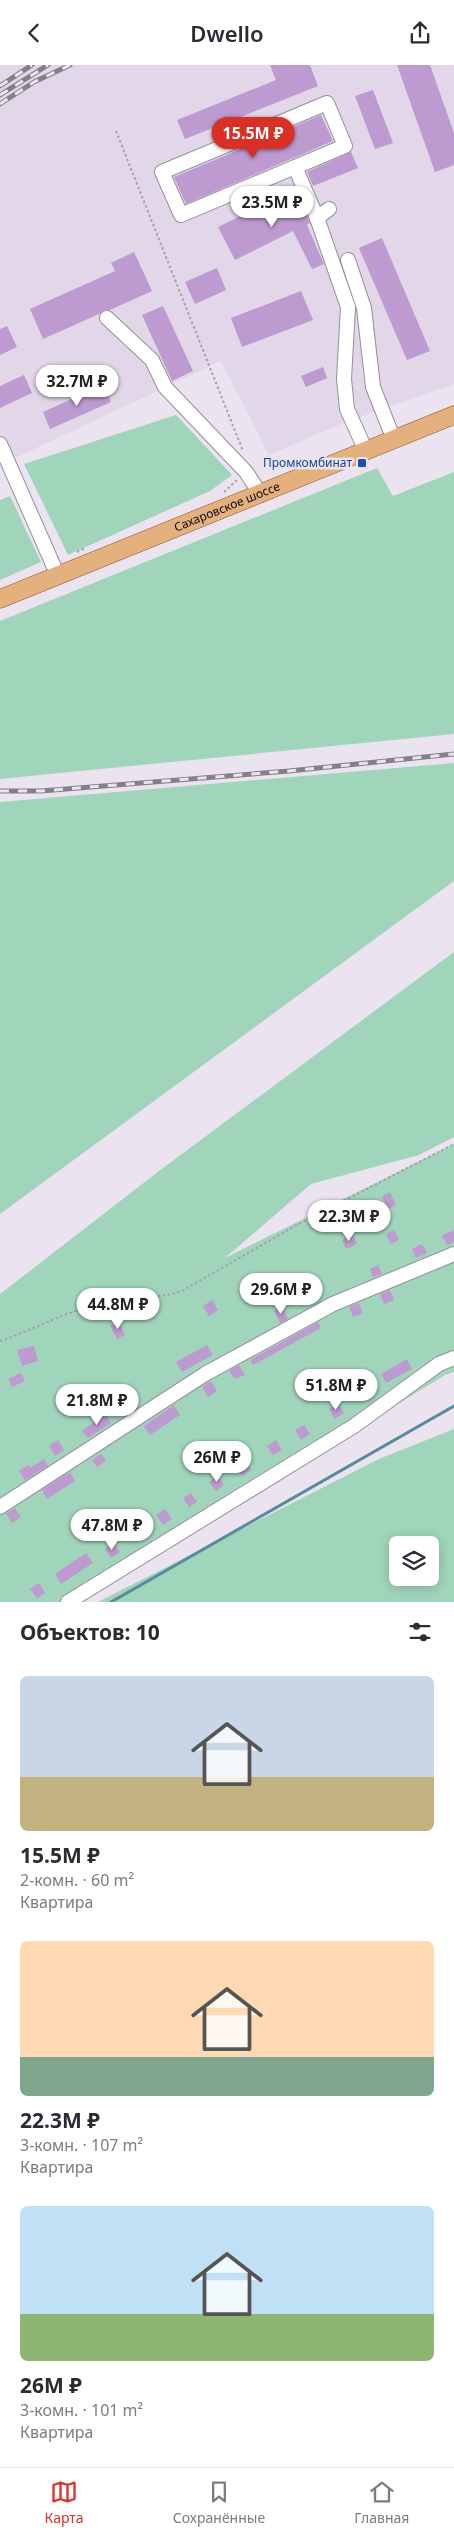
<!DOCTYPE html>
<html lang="ru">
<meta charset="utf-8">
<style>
:root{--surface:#fff;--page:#f2f2f3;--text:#2b2b33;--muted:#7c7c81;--line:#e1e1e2;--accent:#d93025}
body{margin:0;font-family:"Noto Sans",sans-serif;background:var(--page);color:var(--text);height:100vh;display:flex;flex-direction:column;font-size:19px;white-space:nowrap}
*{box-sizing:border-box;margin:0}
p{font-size:16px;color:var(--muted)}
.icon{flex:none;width:28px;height:28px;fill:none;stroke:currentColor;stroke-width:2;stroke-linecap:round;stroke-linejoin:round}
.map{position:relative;height:1537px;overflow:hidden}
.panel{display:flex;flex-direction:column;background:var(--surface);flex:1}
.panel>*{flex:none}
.fabs{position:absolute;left:389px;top:1471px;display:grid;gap:10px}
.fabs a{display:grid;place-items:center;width:50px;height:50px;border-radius:8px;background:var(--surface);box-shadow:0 2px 12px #0003;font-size:25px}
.price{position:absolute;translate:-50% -42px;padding:0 11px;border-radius:18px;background:#fff;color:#222;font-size:16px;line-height:32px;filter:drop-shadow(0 1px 2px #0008)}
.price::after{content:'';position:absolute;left:50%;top:30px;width:15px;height:11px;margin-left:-8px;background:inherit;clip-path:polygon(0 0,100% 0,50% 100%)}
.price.active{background:var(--accent);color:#fff}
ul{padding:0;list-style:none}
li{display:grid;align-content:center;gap:10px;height:265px;padding:0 20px}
li span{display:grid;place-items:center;height:155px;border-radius:8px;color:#555}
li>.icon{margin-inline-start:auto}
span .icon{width:90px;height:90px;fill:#fffc;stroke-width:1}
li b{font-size:21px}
h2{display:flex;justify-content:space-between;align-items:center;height:60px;padding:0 20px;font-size:21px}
header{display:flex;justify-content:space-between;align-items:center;height:65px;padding:0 20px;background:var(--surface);font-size:22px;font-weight:600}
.dock{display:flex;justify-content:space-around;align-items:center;height:70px;border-top:1px solid var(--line);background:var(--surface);font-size:14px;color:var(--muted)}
.dock a{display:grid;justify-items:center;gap:2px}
.dock .active{color:var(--accent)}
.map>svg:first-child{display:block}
.built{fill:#e2d6e9}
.green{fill:#a0d5bb;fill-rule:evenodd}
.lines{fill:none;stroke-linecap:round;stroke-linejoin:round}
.stream{stroke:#568c9e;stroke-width:3}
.building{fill:#bd9acf}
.minor-casing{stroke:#968f9a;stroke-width:16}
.major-casing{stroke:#8d541e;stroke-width:19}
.path{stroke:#a6a0a9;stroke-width:2;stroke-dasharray:2.5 2.5;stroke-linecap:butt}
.minor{stroke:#fff;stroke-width:14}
.major{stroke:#e4b07d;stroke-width:18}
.rail-casing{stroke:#857f88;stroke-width:5}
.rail{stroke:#ebe3ef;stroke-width:3;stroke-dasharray:9;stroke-linecap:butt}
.transit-dot{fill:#1a4fb4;stroke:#ebe3ef;stroke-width:2}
.labels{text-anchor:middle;stroke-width:5;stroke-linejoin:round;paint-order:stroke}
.transit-label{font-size:12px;fill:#164399;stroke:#ebe3ef;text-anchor:end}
.street-label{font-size:12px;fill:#0d0a0e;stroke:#ebe3ef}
</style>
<header><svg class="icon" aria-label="back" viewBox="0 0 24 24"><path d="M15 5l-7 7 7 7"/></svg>Dwello<svg class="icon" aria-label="share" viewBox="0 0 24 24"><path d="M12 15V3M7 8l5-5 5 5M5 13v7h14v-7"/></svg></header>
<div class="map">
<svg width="454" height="1537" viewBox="0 0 454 1537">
<rect width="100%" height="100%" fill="#ebe3ef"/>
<path class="built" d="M0 0H454V319L343 358 269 390 221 296 0 400Z"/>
<g class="green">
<path d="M176 350 232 410 210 426 68 490 24 399Z"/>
<path d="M377 403 393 431 454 407V669L0 714V556Z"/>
<path d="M10 431 41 497 0 515V435Z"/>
<path d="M454 698V816L0 1149V737Z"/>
<path d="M454 887V1072L419 1090 311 1119 225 1193 454 1079V1307L445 1310 76 1537H0V1229L163 1103Z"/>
<path d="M454 1364V1537H98L379 1394ZM398 1480H430V1512H398Z"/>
</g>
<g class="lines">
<path class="stream" d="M111 1537 454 1341"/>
</g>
<g class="building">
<path d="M270 0H310L318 21 185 74 177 55 276 15Z"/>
<path d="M397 0H430L454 68V100L435 107Z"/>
<path d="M373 25 393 78 375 84 355 31Z"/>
<path d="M321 50 333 76 186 139 174 112Z"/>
<path d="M351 87 358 103 313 121 307 107Z"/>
<path d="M295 124 310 158 307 160 324 199 312 204 293 166 235 195 218 162Z"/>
<path d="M382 173 430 286 407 295 359 183Z"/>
<path d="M134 187 152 226 110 245H104L99 249 43 274 30 244 115 206 111 198Z"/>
<path d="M217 203 226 225 195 239 185 217Z"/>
<path d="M301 226 313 255 242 282 231 253Z"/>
<path d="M163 241 193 306 172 316 142 250Z"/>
<path d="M7 261 17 282 0 290V264Z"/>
<path d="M323 302 327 313 306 322 301 311Z"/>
<path d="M24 310 32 328 0 343V321Z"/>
<path d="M103 320 111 337 50 364 43 347Z"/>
<path d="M390 1127 396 1140 388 1144 382 1131Z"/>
<path d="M351 1146 356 1157 347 1161 342 1151Z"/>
<path d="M394 1165 399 1175 391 1179 386 1169Z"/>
<path d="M454 1165V1177L447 1180 442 1171Z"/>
<path d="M352 1169 357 1179 346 1184 342 1175Z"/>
<path d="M422 1179 427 1188 416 1193 412 1184Z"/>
<path d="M378 1200 382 1209 373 1212 370 1204Z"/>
<path d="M390 1225 394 1235 384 1239 380 1229Z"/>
<path d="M212 1235 218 1245 209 1251 203 1241Z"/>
<path d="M359 1238 363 1248 353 1252 349 1242Z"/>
<path d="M282 1242 288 1254 280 1258 274 1246Z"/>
<path d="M119 1257 125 1270 117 1274 110 1261Z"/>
<path d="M318 1257 321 1263 253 1300 250 1295Z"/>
<path d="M207 1280 213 1290 182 1307 176 1297Z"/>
<path d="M34 1281 38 1296 22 1301 17 1285Z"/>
<path d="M407 1294 412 1304 386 1318 381 1309Z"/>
<path d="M239 1300 245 1310 235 1314 229 1306Z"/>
<path d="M21 1308 25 1316 12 1322 8 1314Z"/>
<path d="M211 1316 217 1326 208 1332 202 1322Z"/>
<path d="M338 1338 344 1348 335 1354 329 1344Z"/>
<path d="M174 1340 180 1350 150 1370 144 1361Z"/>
<path d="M105 1349 111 1358 88 1373 82 1366Z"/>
<path d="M304 1360 310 1369 301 1375 295 1365Z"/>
<path d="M58 1375 64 1385 55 1391 49 1381Z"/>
<path d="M276 1375 282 1385 273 1390 267 1381Z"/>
<path d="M101 1389 106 1396 97 1402 92 1395Z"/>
<path d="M44 1394 48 1401 25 1415 19 1406 28 1400 30 1403Z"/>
<path d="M244 1395 251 1405 242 1411 235 1401Z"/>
<path d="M70 1407 75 1416 47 1434 42 1425Z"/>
<path d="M218 1411 224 1420 216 1426 209 1417Z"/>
<path d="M191 1428 197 1437 189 1442 183 1433Z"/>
<path d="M15 1443 21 1452 12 1458 6 1449Z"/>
<path d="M165 1444 172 1454 163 1460 156 1450Z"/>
<path d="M139 1461 145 1471 136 1477 130 1467Z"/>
<path d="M114 1478 120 1487 111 1493 105 1484Z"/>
<path d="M86 1488 93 1498 61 1519 55 1509Z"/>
<path d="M39 1518 45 1528 37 1533 30 1524Z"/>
</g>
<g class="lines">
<defs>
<g id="minor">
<path d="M295 102 345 81 327 38 162 107 181 150 295 102 317 153"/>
<path d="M329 144 317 153 348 242 344 314 347 344 366 386"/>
<path d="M348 195 364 243 373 322 394 375"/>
<path d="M107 253 152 295 165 322 246 407 261 430"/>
<path d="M0 379 58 511"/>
<path d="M0 1442 205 1309 333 1239 454 1189"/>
<path d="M68 1537 354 1361 439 1299 454 1293"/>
</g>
<g id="major">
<path id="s1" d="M0 534 454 350"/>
</g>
</defs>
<use href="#minor" class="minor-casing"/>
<use href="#major" class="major-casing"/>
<g class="path">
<path d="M116 66 243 386"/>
<path d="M224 427 237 415"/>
<path d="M77 487 86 483"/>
<path d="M0 1276C29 1266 58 1251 87 1242 118 1232 151 1236 182 1226L293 1162 454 1079"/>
</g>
<use href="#minor" class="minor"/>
<use href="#major" class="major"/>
<defs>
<g id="rail">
<path d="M0 21 32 0"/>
<path d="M0 30 48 0"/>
<path d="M0 39 34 17 70 0"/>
<path d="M0 726H41L289 706 454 689"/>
</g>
</defs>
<use href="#rail" class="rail-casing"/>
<use href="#rail" class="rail"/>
</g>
<rect class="transit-dot" x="357" y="393" width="10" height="10" rx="2.5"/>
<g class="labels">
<g class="transit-label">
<text x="352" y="402">Промкомбинат</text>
</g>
<g class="street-label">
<text dy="4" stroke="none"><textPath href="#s1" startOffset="245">Сахаровское шоссе</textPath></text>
</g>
</g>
</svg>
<div class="fabs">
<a><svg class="icon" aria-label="layers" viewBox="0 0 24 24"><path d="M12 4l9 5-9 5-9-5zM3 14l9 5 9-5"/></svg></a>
</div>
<b class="price active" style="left:253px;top:94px">15.5M ₽</b>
<b class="price" style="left:272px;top:163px">23.5M ₽</b>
<b class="price" style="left:77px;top:342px">32.7M ₽</b>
<b class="price" style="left:349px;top:1177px">22.3M ₽</b>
<b class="price" style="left:281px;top:1250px">29.6M ₽</b>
<b class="price" style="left:118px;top:1265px">44.8M ₽</b>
<b class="price" style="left:336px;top:1346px">51.8M ₽</b>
<b class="price" style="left:97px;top:1361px">21.8M ₽</b>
<b class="price" style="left:217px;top:1418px">26M ₽</b>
<b class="price" style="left:112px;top:1486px">47.8M ₽</b>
</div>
<section class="panel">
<h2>Объектов: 10<svg class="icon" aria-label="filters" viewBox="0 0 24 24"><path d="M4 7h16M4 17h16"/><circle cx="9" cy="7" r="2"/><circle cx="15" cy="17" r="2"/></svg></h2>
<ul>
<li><span style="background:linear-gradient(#c9d6e8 65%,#c2b280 0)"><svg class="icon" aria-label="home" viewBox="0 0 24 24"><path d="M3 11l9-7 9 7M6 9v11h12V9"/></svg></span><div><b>15.5M ₽</b><p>2-комн. · 60 m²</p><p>Квартира</p></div></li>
<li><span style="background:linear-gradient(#ffd9b3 75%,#7fa58c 0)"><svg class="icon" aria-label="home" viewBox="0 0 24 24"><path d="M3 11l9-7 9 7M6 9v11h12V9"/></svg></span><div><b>22.3M ₽</b><p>3-комн. · 107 m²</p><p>Квартира</p></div></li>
<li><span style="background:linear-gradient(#bfe0f5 70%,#8fb573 0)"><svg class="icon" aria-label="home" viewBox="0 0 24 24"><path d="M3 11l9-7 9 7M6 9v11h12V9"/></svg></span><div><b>26M ₽</b><p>3-комн. · 101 m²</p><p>Квартира</p></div></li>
</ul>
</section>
<nav class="dock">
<a class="active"><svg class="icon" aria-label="map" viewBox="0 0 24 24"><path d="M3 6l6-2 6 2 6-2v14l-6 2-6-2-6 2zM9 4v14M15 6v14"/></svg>Карта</a>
<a><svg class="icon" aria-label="saved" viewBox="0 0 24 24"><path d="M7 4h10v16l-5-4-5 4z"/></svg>Сохранённые</a>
<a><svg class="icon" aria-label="home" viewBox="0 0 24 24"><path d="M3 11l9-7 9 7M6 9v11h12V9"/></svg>Главная</a>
</nav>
